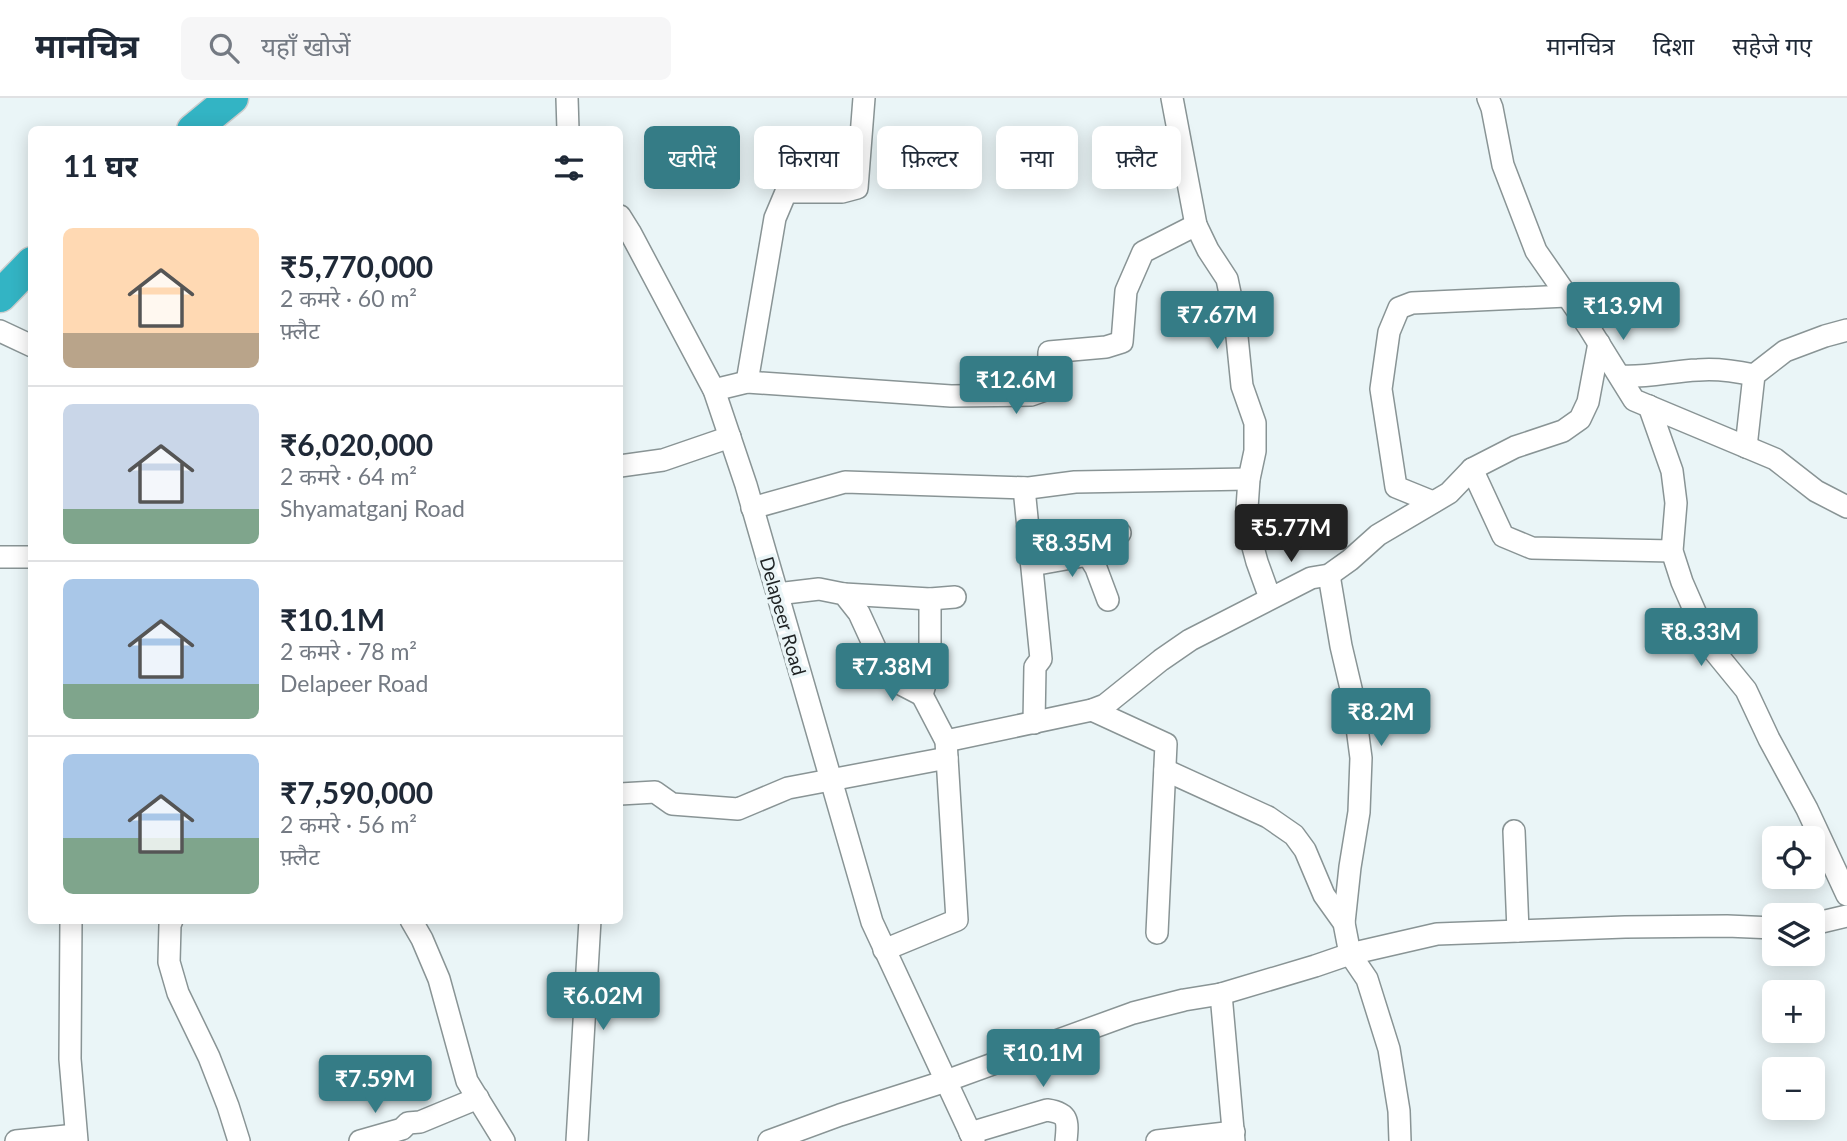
<!DOCTYPE html>
<html lang="hi">
<meta charset="utf-8">
<style>
:root{--surface:#fff;--page:#f6f6f7;--text:#1f2937;--muted:#747a83;--line:#e0e1e3;--accent:#357c86}
body{margin:0;font-family:Lato,"Noto Sans Devanagari",sans-serif;background:var(--page);color:var(--text);height:100vh;display:flex;flex-direction:column;font-size:26px;white-space:nowrap}
*{box-sizing:border-box;margin:0}
p{font-size:23px;color:var(--muted)}
.icon{flex:none;width:38px;height:38px;fill:none;stroke:currentColor;stroke-width:2;stroke-linecap:round;stroke-linejoin:round}
.map{position:relative;flex:1;overflow:hidden}
.panel{position:absolute;left:28px;top:28px;width:595px;height:798px;display:flex;flex-direction:column;background:var(--surface);border-radius:10px;box-shadow:0 4px 18px #0003}
.panel>*{flex:none}
.hud{position:absolute;left:644px;top:28px;width:665px;height:63px;display:flex;gap:14px}
.fabs{position:absolute;left:1762px;top:728px;display:grid;gap:14px}
.fabs a{display:grid;place-items:center;width:63px;height:63px;border-radius:10px;background:var(--surface);box-shadow:0 4px 18px #0003;font-size:35px}
.price{position:absolute;translate:-50% -60px;padding:0 16px;border-radius:7px;background:var(--accent);color:#fff;font-size:23px;line-height:46px;filter:drop-shadow(0 2px 4px #0008)}
.price::after{content:'';position:absolute;left:50%;top:42px;width:21px;height:16px;margin-left:-10px;background:inherit;clip-path:polygon(0 0,100% 0,50% 100%)}
.price.active{background:#222;color:#fff}
ul{padding:0;list-style:none}
li{display:flex;align-items:center;gap:21px;height:175px;padding:0 35px}
li+li{border-top:2px solid var(--line)}
li span{display:grid;place-items:center;flex:none;width:196px;height:140px;border-radius:10px;color:#555}
li>.icon{margin-inline-start:auto}
span .icon{width:84px;height:84px;fill:#fffc;stroke-width:1}
li b{font-size:30px}
h2{display:flex;justify-content:space-between;align-items:center;height:84px;padding:0 35px;font-size:30px}
.pill{padding:0 24px;border-radius:10px;background:var(--surface);box-shadow:0 4px 18px #0003;font-size:24px;line-height:63px}
.pill.active{background:var(--accent);color:#fff}
header{display:flex;align-items:center;gap:42px;box-sizing:border-box;height:98px;padding:0 35px;background:var(--surface);border-bottom:2px solid var(--line)}
header strong{font-size:33px}
nav{display:flex;gap:38px;margin-inline-start:auto;font-size:24px}
.search{width:490px;height:63px;background:var(--page);display:flex;align-items:center;gap:18px;box-sizing:border-box;padding:0 24px;border-radius:10px;color:var(--muted);font-size:26px}
.map>svg:first-child{display:block}
.lines{fill:none;stroke-linecap:round;stroke-linejoin:round}
.minor-casing{stroke:#899495;stroke-width:24}
.highway-casing{stroke:#cdcece;stroke-width:35}
.minor{stroke:#fff;stroke-width:21}
.highway{stroke:#33b4c4;stroke-width:32}
.labels{text-anchor:middle;stroke-width:7;stroke-linejoin:round;paint-order:stroke}
.street-label{font-size:19px;fill:#1d2122;stroke:#eaf5f7}
</style>
<header>
<strong>मानचित्र</strong>
<div class="search"><svg class="icon" aria-label="search" viewBox="0 0 24 24"><circle cx="10" cy="10" r="6"/><path d="M15 15l6 6"/></svg>यहाँ खोजें</div>
<nav><a>मानचित्र</a><a>दिशा</a><a>सहेजे गए</a></nav>
</header>
<div class="map">
<svg width="1847" height="1043" viewBox="0 0 1847 1043">
<rect width="100%" height="100%" fill="#eaf5f7"/>
<g class="lines">
<defs>
<g id="minor">
<path d="M567 0 568 32"/>
<path d="M1172 0 1196 127 1208 152 1227 181 1235 219 1242 288 1255 325V353L1249 381 1247 410 1250 438 1257 464 1270 500"/>
<path d="M1488 0 1492 10 1503 67 1536 153 1588 228 1634 302 1775 361 1816 393 1847 409"/>
<path d="M620 118 630 134 714 292 746 387 872 824 974 1043"/>
<path d="M0 233 32 248"/>
<path d="M1620 278C1647 280 1671 273 1698 272 1717 270 1735 273 1754 277"/>
<path d="M747 284 775 120 786 94H842L857 90 864 0"/>
<path d="M714 292 747 284 951 298 1031 297 1048 291 1049 254 1106 249 1122 244 1126 193 1143 154 1196 127"/>
<path d="M1649 308 1672 373 1676 405 1672 453 1682 484 1710 548 1746 592 1769 641 1807 711 1847 797"/>
<path d="M1746 349 1754 277 1785 253 1825 238 1847 232"/>
<path d="M620 368 663 362 730 339"/>
<path d="M1472 371 1503 438 1532 450 1672 453"/>
<path d="M1024 390 1041 561 1035 569 1034 625"/>
<path d="M1433 404 1396 389 1381 291 1389 234 1399 210 1412 205 1567 198"/>
<path d="M752 410 845 384 1029 390 1075 384 1249 381"/>
<path d="M1088 457 1083 447 1094 438 1120 435"/>
<path d="M0 459H32"/>
<path d="M1032 467 1088 457 1096 470 1108 502"/>
<path d="M1329 477 1341 548 1353 599 1361 660 1359 714 1350 769 1344 825"/>
<path d="M777 496 819 491 844 496 859 515 876 552 893 582 922 597 930 568V501"/>
<path d="M844 496 930 501 955 499"/>
<path d="M1092 612 1166 646 1157 835"/>
<path d="M946 643 1092 612 1105 607 1161 562 1190 542 1311 480 1329 477 1350 462 1378 437 1449 395 1472 371 1515 349 1563 333 1580 321 1588 304 1599 245"/>
<path d="M1165 672 1268 719 1294 737 1305 752 1324 797 1344 825 1350 856 1367 881 1389 951 1399 1013 1400 1043"/>
<path d="M620 696 655 694 672 706 738 711 788 690 947 660"/>
<path d="M1514 733 1518 833"/>
<path d="M71 822 70 961 77 1043"/>
<path d="M172 822 170 827 169 864 178 895 209 959 228 1008 239 1043"/>
<path d="M411 822 422 841 439 881 467 983 504 1043"/>
<path d="M1813 826 1847 818"/>
<path d="M884 852 957 822 946 643 922 597"/>
<path d="M1221 896 1234 1043"/>
<path d="M970 1035 1047 1012C1069 1015 1068 1023 1066 1043"/>
<path d="M16 1043 76 1037"/>
<path d="M360 1043 402 1031 408 1025 420 1024 478 1000"/>
<path d="M577 1043 590 822"/>
<path d="M769 1043 840 1017 946 983 1133 915 1184 902 1221 896 1315 868 1350 856 1437 836 1625 829 1727 828 1774 830"/>
<path d="M1157 1043 1234 1034"/>
</g>
<g id="highway">
<path d="M193 32 232 0"/>
<path d="M0 198 32 165"/>
</g>
</defs>
<use href="#minor" class="minor-casing"/>
<use href="#highway" class="highway-casing"/>
<use href="#minor" class="minor"/>
<use href="#highway" class="highway"/>
</g>
<g class="labels">
<g class="street-label">
<text transform="translate(783 518) rotate(74)" y="7">Delapeer Road</text>
</g>
</g>
</svg>
<div class="fabs">
<a><svg class="icon" aria-label="locate" viewBox="0 0 24 24"><circle cx="12" cy="12" r="6"/><path d="M12 2v4M12 18v4M2 12h4M18 12h4"/></svg></a>
<a><svg class="icon" aria-label="layers" viewBox="0 0 24 24"><path d="M12 4l9 5-9 5-9-5zM3 14l9 5 9-5"/></svg></a>
<a>+</a>
<a>−</a>
</div>
<b class="price" style="left:1623px;top:244px">₹13.9M</b>
<b class="price" style="left:1217px;top:253px">₹7.67M</b>
<b class="price" style="left:1016px;top:318px">₹12.6M</b>
<b class="price active" style="left:1291px;top:466px">₹5.77M</b>
<b class="price" style="left:1072px;top:481px">₹8.35M</b>
<b class="price" style="left:1701px;top:570px">₹8.33M</b>
<b class="price" style="left:892px;top:605px">₹7.38M</b>
<b class="price" style="left:1381px;top:650px">₹8.2M</b>
<b class="price" style="left:603px;top:934px">₹6.02M</b>
<b class="price" style="left:1043px;top:991px">₹10.1M</b>
<b class="price" style="left:375px;top:1017px">₹7.59M</b>
<div class="hud">
<a class="pill active">खरीदें</a>
<a class="pill">किराया</a>
<a class="pill">फ़िल्टर</a>
<a class="pill">नया</a>
<a class="pill">फ़्लैट</a>
</div>
<section class="panel">
<h2>11 घर<svg class="icon" aria-label="filters" viewBox="0 0 24 24"><path d="M4 7h16M4 17h16"/><circle cx="9" cy="7" r="2"/><circle cx="15" cy="17" r="2"/></svg></h2>
<ul>
<li><span style="background:linear-gradient(#ffd9b3 75%,#b9a48a 0)"><svg class="icon" aria-label="home" viewBox="0 0 24 24"><path d="M3 11l9-7 9 7M6 9v11h12V9"/></svg></span><div><b>₹5,770,000</b><p>2 कमरे · 60 m²</p><p>फ़्लैट</p></div></li>
<li><span style="background:linear-gradient(#c9d6e8 75%,#7fa58c 0)"><svg class="icon" aria-label="home" viewBox="0 0 24 24"><path d="M3 11l9-7 9 7M6 9v11h12V9"/></svg></span><div><b>₹6,020,000</b><p>2 कमरे · 64 m²</p><p>Shyamatganj Road</p></div></li>
<li><span style="background:linear-gradient(#a9c7e8 75%,#7fa58c 0)"><svg class="icon" aria-label="home" viewBox="0 0 24 24"><path d="M3 11l9-7 9 7M6 9v11h12V9"/></svg></span><div><b>₹10.1M</b><p>2 कमरे · 78 m²</p><p>Delapeer Road</p></div></li>
<li><span style="background:linear-gradient(#a9c7e8 60%,#7fa58c 0)"><svg class="icon" aria-label="home" viewBox="0 0 24 24"><path d="M3 11l9-7 9 7M6 9v11h12V9"/></svg></span><div><b>₹7,590,000</b><p>2 कमरे · 56 m²</p><p>फ़्लैट</p></div></li>
</ul>
</section>
</div>
